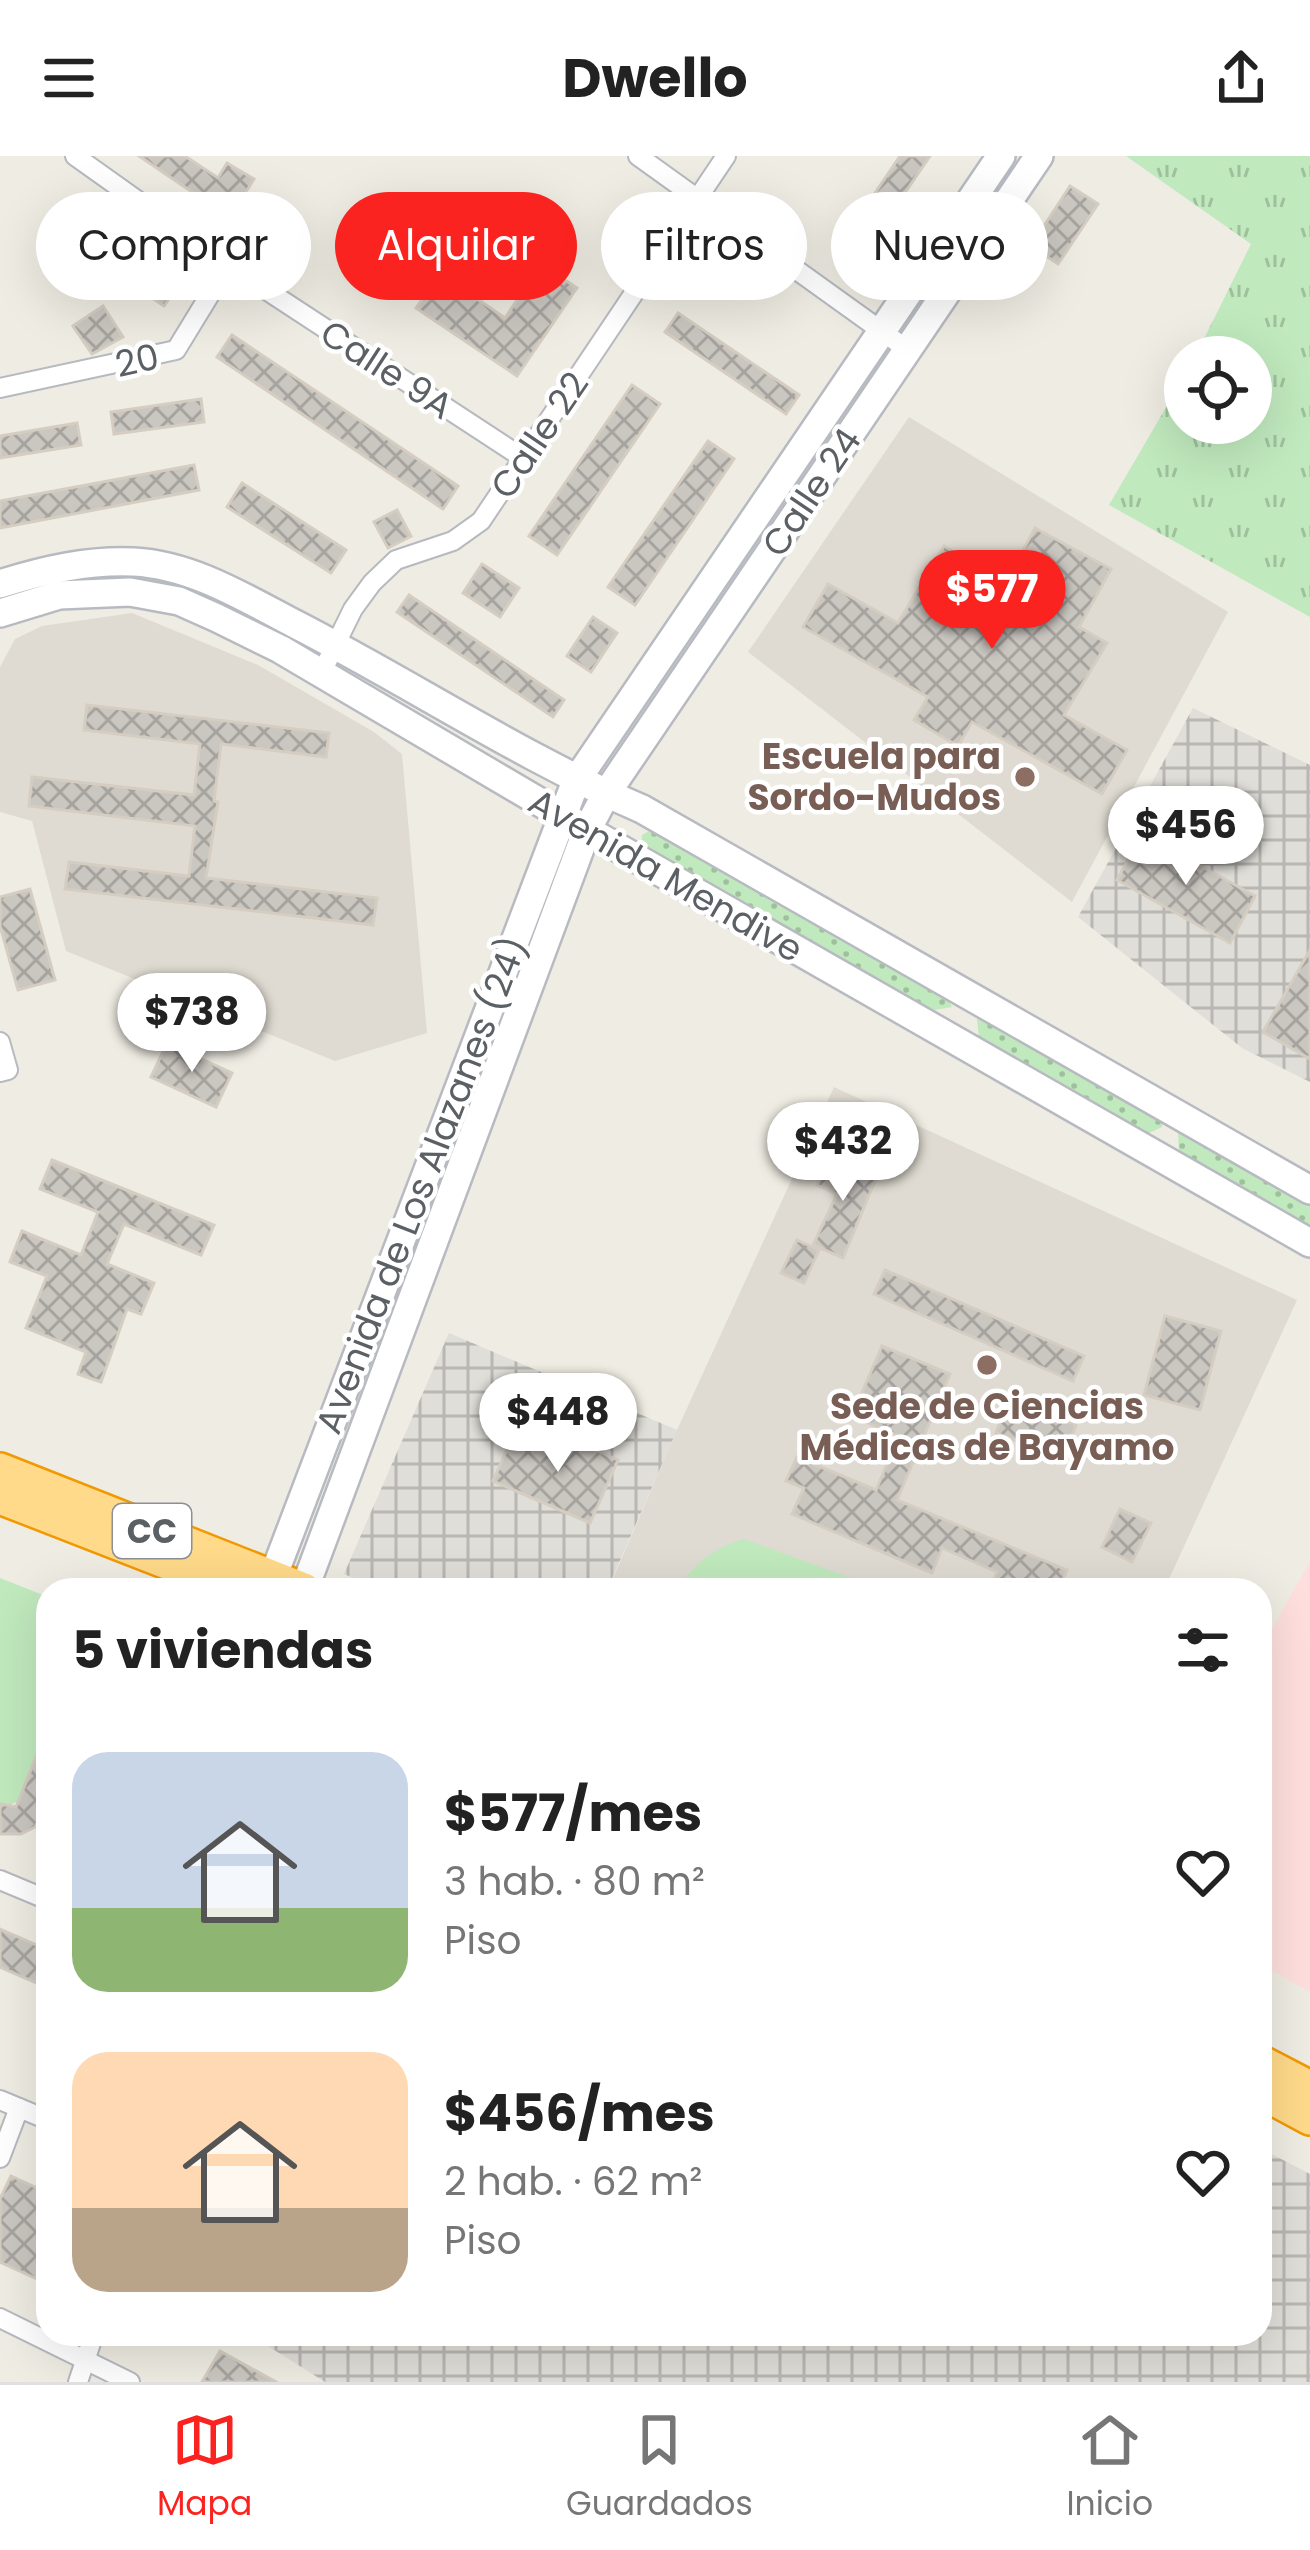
<!DOCTYPE html>
<html lang="es">
<meta charset="utf-8">
<style>
:root{--surface:#fff;--page:#f2f2f2;--text:#222;--muted:#767676;--line:#e0e0e0;--accent:#fa231f}
body{margin:0;font-family:Poppins,sans-serif;background:var(--page);color:var(--text);height:100vh;display:flex;flex-direction:column;font-size:45px;white-space:nowrap}
*{box-sizing:border-box;margin:0}
p{font-size:39px;color:var(--muted)}
.icon{flex:none;width:66px;height:66px;fill:none;stroke:currentColor;stroke-width:2;stroke-linecap:round;stroke-linejoin:round}
.map{position:relative;flex:1;overflow:hidden}
.sheet{position:absolute;left:36px;top:1422px;width:1236px;height:768px;display:flex;flex-direction:column;background:var(--surface);border-radius:36px;box-shadow:0 12px 48px #0002}
.sheet>*{flex:none}
.top-card{position:absolute;left:36px;top:36px;width:1239px;height:108px;display:flex;gap:24px}
.tools{position:absolute;left:1164px;top:180px;display:grid;gap:24px}
.tools a{display:grid;place-items:center;width:108px;height:108px;border-radius:50%;background:var(--surface);box-shadow:0 12px 48px #0002;font-size:60px}
.price{position:absolute;translate:-50% -102px;padding:0 27px;border-radius:42px;background:#fff;color:#222;font-size:39px;line-height:78px;filter:drop-shadow(0 3px 6px #0008)}
.price::after{content:'';position:absolute;left:50%;top:72px;width:36px;height:27px;margin-left:-18px;background:inherit;clip-path:polygon(0 0,100% 0,50% 100%)}
.price.current{background:var(--accent);color:#fff}
ul{padding:0;list-style:none}
li{display:flex;align-items:center;gap:36px;height:300px;padding:0 36px}
li span{display:grid;place-items:center;flex:none;width:336px;height:240px;border-radius:36px;color:#555}
li>.icon{margin-inline-start:auto}
span .icon{width:144px;height:144px;fill:#fffc;stroke-width:1}
li b{font-size:51px}
h2{display:flex;justify-content:space-between;align-items:center;height:144px;padding:0 36px;font-size:51px}
.tag{padding:0 42px;border-radius:54px;background:var(--surface);box-shadow:0 12px 48px #0002;font-size:42px;line-height:108px}
.tag.current{background:var(--accent);color:#fff}
header{display:flex;justify-content:space-between;align-items:center;height:156px;padding:0 36px;background:var(--surface);font-size:54px;font-weight:700}
.tabs{display:flex;justify-content:space-around;align-items:center;height:168px;border-top:3px solid var(--line);background:var(--surface);font-size:33px;color:var(--muted)}
.tabs a{display:grid;justify-items:center;gap:6px}
.tabs .current{color:var(--accent)}
.map>svg:first-child{display:block}
.industrial{fill:url(#industrial-grid)}
.education{fill:#dfdbd2}
.medical{fill:#fedfde}
.grass{fill:url(#grass-tufts)}
.park{fill:url(#park-dots)}
.pitch{fill:#c0e9bd}
.building{fill:url(#building-cross-hatch);stroke:#d5cdc1;stroke-width:3;fill-rule:evenodd}
.lines{fill:none;stroke-linecap:round;stroke-linejoin:round}
.street-casing{stroke:#b6babf;stroke-width:22}
.secondary-casing{stroke:#b7bbc1;stroke-width:32}
.highway-casing{stroke:#f29800;stroke-width:38}
.street{stroke:#fff;stroke-width:18}
.secondary{stroke:#fff;stroke-width:27}
.highway{stroke:#ffda8a;stroke-width:33}
.education-dot{fill:#8d6e63;stroke:#fff;stroke-width:4.5}
.labels{text-anchor:middle;stroke-width:9;stroke-linejoin:round;paint-order:stroke}
.shield{fill:#fff;stroke:#8c9093;stroke-width:3}
.shield-label{font-size:33px;font-weight:bold;fill:#5b6065}
.street-label{font-size:36px;fill:#5b6065;stroke:#fff}
.education-label{font-size:36px;font-weight:bold;fill:#785e54;stroke:#fff;text-anchor:end}
</style>
<header><svg class="icon" aria-label="menu" viewBox="0 0 24 24"><path d="M4 6h16M4 12h16M4 18h16"/></svg>Dwello<svg class="icon" aria-label="share" viewBox="0 0 24 24"><path d="M12 15V3M7 8l5-5 5 5M5 13v7h14v-7"/></svg></header>
<div class="map">
<svg width="1310" height="2226" viewBox="0 0 1310 2226">
<defs>
<pattern id="industrial-grid" width="8" height="8" patternUnits="userSpaceOnUse" patternTransform="scale(3)"><rect width="8" height="8" fill="#e0ded8"/><path d="M0 4h8M4 0v8" fill="none" stroke="#b9b7b3"/></pattern>
<pattern id="grass-tufts" width="24" height="20" patternUnits="userSpaceOnUse" patternTransform="scale(3)"><rect width="24" height="20" fill="#c0e9bd"/><path d="M3 7l-1-3M5 7V3M7 7l1-3M15 17l-1-3M17 17v-4M19 17l1-3" fill="none" stroke="#9fc09d"/></pattern>
<pattern id="park-dots" width="8" height="8" patternUnits="userSpaceOnUse" patternTransform="scale(3)"><rect width="8" height="8" fill="#c0e9bd"/><path d="M2 2h.1M6 6h.1" fill="none" stroke="#9fc09d" stroke-width="1.8" stroke-linecap="round"/></pattern>
<pattern id="building-cross-hatch" width="8" height="8" patternUnits="userSpaceOnUse" patternTransform="scale(3)"><rect width="8" height="8" fill="#cac6c0"/><path d="M0 0l8 8M0 8l8-8" fill="none" stroke="#a7a4a0"/></pattern>
</defs>
<rect width="100%" height="100%" fill="#efece3"/>
<g class="industrial">
<path d="M1193 552 1310 609V926L1242 892 1078 761Z"/>
<path d="M449 1177 677 1274 607 1434H382L344 1418Z"/>
<path d="M1260 1992 1310 2018V2226H325L249 2178H1260Z"/>
</g>
<g class="education">
<path d="M909 261 1228 456 1072 746 748 496Z"/>
<path d="M132 457 258 509 374 576 402 598 427 877 335 905 66 795 32 665 0 656V511L15 483 42 470Z"/>
<path d="M834 931 1297 1144 1164 1434H608L677 1274Z"/>
</g>
<path class="medical" d="M1310 1405V1836L1260 1808V1495Z"/>
<path class="grass" d="M1126 0H1310V461L1109 349 1185 219V267H1251V201H1195L1251 88Z"/>
<g class="park">
<path d="M653 673 942 829 952 851 934 854 641 693 642 679Z"/>
<path d="M993 859 1164 955 1162 971 1147 978 979 882 977 863Z"/>
<path d="M1193 974 1310 1041V1072L1179 996 1178 977Z"/>
</g>
<g class="pitch">
<path d="M744 1383 884 1434H677C692 1409 716 1390 744 1383Z"/>
<path d="M0 1422 48 1441V1572L19 1644 9 1650 0 1648Z"/>
</g>
<g class="building">
<path d="M139 0H185L218 22 227 7 254 23 222 75 195 59 204 44Z"/>
<path d="M900 0H930L866 94 846 80Z"/>
<path d="M1070 30 1098 48 1058 108 1031 90Z"/>
<path d="M81 61 180 127 164 150 65 84Z"/>
<path d="M476 64 577 132 517 220 416 152ZM491 113 523 135 505 162 473 140Z"/>
<path d="M103 150 123 181 92 198 73 170Z"/>
<path d="M678 157 799 239 786 258 665 176Z"/>
<path d="M232 179 458 330 443 353 217 201Z"/>
<path d="M632 229 660 248 557 399 529 380Z"/>
<path d="M201 243 204 266 114 278 111 256Z"/>
<path d="M77 267 81 289 0 302V280Z"/>
<path d="M708 285 734 303 635 449 608 431Z"/>
<path d="M194 309 199 334 0 372V345Z"/>
<path d="M242 327 346 394 331 417 227 351Z"/>
<path d="M397 354 411 380 388 392 374 366Z"/>
<path d="M1035 372 1111 413 1079 471 1107 487 1064 559 1127 594 1102 638 972 566 958 590 914 564 928 541 803 471 828 428 898 467 944 390 1005 427Z"/>
<path d="M482 408 519 432 500 461 463 437Z"/>
<path d="M409 439 564 544 553 561 397 456Z"/>
<path d="M593 461 617 477 591 516 567 500Z"/>
<path d="M87 549 329 577 326 601 221 588 214 645 218 646 206 722 377 742 373 769 65 733 69 706 189 720 195 670 29 650 32 621 194 639 200 588 84 574Z"/>
<path d="M1142 677 1255 740 1230 787 1117 724Z"/>
<path d="M30 733 55 824 18 834 0 770V741Z"/>
<path d="M1310 794V903L1263 876Z"/>
<path d="M167 887 232 917 216 951 151 921Z"/>
<path d="M831 999 877 1020 843 1102 813 1089 837 1038 817 1029Z"/>
<path d="M52 1004 214 1069 201 1099 124 1068 107 1108 154 1127 141 1158 127 1153 101 1226 78 1218 86 1196 26 1172 47 1120 10 1106 22 1075 81 1099 98 1056 40 1033Z"/>
<path d="M797 1084 819 1094 804 1127 781 1117Z"/>
<path d="M885 1114 1084 1200 1073 1225 874 1138Z"/>
<path d="M1165 1160 1221 1175 1200 1254 1144 1239Z"/>
<path d="M882 1190 950 1218 897 1344 1067 1414 1059 1434H989L997 1416 942 1392 932 1417 792 1358 804 1332 786 1325 797 1301 876 1334 899 1280 852 1260Z"/>
<path d="M1009 1243 1076 1269 1063 1303 996 1277Z"/>
<path d="M556 1276 618 1304 590 1367 493 1325 512 1282 547 1297Z"/>
<path d="M1120 1353 1151 1367 1132 1406 1102 1391Z"/>
<path d="M36 1601 48 1606V1646L35 1671 21 1678H0V1648L16 1651Z"/>
<path d="M0 1773 48 1794V1832L0 1811Z"/>
<path d="M11 2020 48 2037V2128L0 2106V2043Z"/>
<path d="M220 2195 276 2226H202Z"/>
</g>
<g class="lines">
<defs>
<g id="street">
<path d="M75 0 228 109 523 302"/>
<path d="M638 0 908 194"/>
<path d="M0 232 176 194 228 109"/>
<path d="M321 518 353 453 372 427 396 404 453 385 481 365 726 0"/>
<path d="M0 886 8 914 0 916"/>
<path d="M0 1724 48 1744"/>
<path d="M0 1944 48 1964"/>
<path d="M0 2002 19 1952"/>
<path d="M0 2162 130 2226"/>
<path d="M78 2226 94 2178"/>
</g>
<g id="secondary">
<path d="M0 428C44 414 88 404 134 406 192 409 245 442 295 468 412 528 521 601 642 653L1310 1034"/>
<path d="M0 457 59 439 130 436 179 445 217 462 280 493 587 674 1310 1087"/>
<path d="M268 1434 576 625 1001 0"/>
<path d="M304 1434 587 674 606 638 1039 0"/>
</g>
<g id="highway">
<path d="M0 1314 304 1434"/>
<path d="M0 1341 239 1434"/>
<path d="M1260 1906 1310 1932"/>
<path d="M1260 1935 1310 1962"/>
</g>
</defs>
<use href="#street" class="street-casing"/>
<use href="#secondary" class="secondary-casing"/>
<use href="#highway" class="highway-casing"/>
<use href="#street" class="street"/>
<use href="#secondary" class="secondary"/>
<use href="#highway" class="highway"/>
</g>
<g class="education-dot">
<circle cx="1025" cy="621" r="12"/>
<circle cx="987" cy="1209" r="12"/>
</g>
<g class="labels">
<rect class="shield" x="113" y="1348" width="78" height="54" rx="9"/>
<g class="shield-label">
<text x="152" y="1387">CC</text>
</g>
<g class="street-label">
<text transform="translate(137 204) rotate(-13)" y="13">20</text>
<text transform="translate(387 213) rotate(33)" y="13">Calle 9A</text>
<text transform="translate(539 279) rotate(-56)" y="13">Calle 22</text>
<text transform="translate(811 336) rotate(-56)" y="13">Calle 24</text>
<text transform="translate(666 719) rotate(30)" y="13">Avenida Mendive</text>
<text transform="translate(421 1029) rotate(-69)" y="13">Avenida de Los Alazanes (24)</text>
</g>
<g class="education-label">
<text x="1001" y="613">Escuela para<tspan x="1001" dy="41">Sordo-Mudos</tspan></text>
<text x="987" y="1263" text-anchor="middle">Sede de Ciencias<tspan x="987" dy="41">Médicas de Bayamo</tspan></text>
</g>
</g>
</svg>
<div class="tools">
<a><svg class="icon" aria-label="locate" viewBox="0 0 24 24"><circle cx="12" cy="12" r="6"/><path d="M12 2v4M12 18v4M2 12h4M18 12h4"/></svg></a>
</div>
<b class="price current" style="left:992px;top:496px">$577</b>
<b class="price" style="left:1186px;top:732px">$456</b>
<b class="price" style="left:192px;top:919px">$738</b>
<b class="price" style="left:843px;top:1048px">$432</b>
<b class="price" style="left:558px;top:1319px">$448</b>
<div class="top-card">
<a class="tag">Comprar</a>
<a class="tag current">Alquilar</a>
<a class="tag">Filtros</a>
<a class="tag">Nuevo</a>
</div>
<section class="sheet">
<h2>5 viviendas<svg class="icon" aria-label="filters" viewBox="0 0 24 24"><path d="M4 7h16M4 17h16"/><circle cx="9" cy="7" r="2"/><circle cx="15" cy="17" r="2"/></svg></h2>
<ul>
<li><span style="background:linear-gradient(#c9d6e8 65%,#8fb573 0)"><svg class="icon" aria-label="home" viewBox="0 0 24 24"><path d="M3 11l9-7 9 7M6 9v11h12V9"/></svg></span><div><b>$577/mes</b><p>3 hab. · 80 m²</p><p>Piso</p></div><svg class="icon" aria-label="heart" viewBox="0 0 24 24"><path d="M12 20l-8-8c-3-5 5-10 8-4 3-6 11-1 8 4z"/></svg></li>
<li><span style="background:linear-gradient(#ffd9b3 65%,#b9a48a 0)"><svg class="icon" aria-label="home" viewBox="0 0 24 24"><path d="M3 11l9-7 9 7M6 9v11h12V9"/></svg></span><div><b>$456/mes</b><p>2 hab. · 62 m²</p><p>Piso</p></div><svg class="icon" aria-label="heart" viewBox="0 0 24 24"><path d="M12 20l-8-8c-3-5 5-10 8-4 3-6 11-1 8 4z"/></svg></li>
</ul>
</section>
</div>
<nav class="tabs">
<a class="current"><svg class="icon" aria-label="map" viewBox="0 0 24 24"><path d="M3 6l6-2 6 2 6-2v14l-6 2-6-2-6 2zM9 4v14M15 6v14"/></svg>Mapa</a>
<a><svg class="icon" aria-label="saved" viewBox="0 0 24 24"><path d="M7 4h10v16l-5-4-5 4z"/></svg>Guardados</a>
<a><svg class="icon" aria-label="home" viewBox="0 0 24 24"><path d="M3 11l9-7 9 7M6 9v11h12V9"/></svg>Inicio</a>
</nav>
